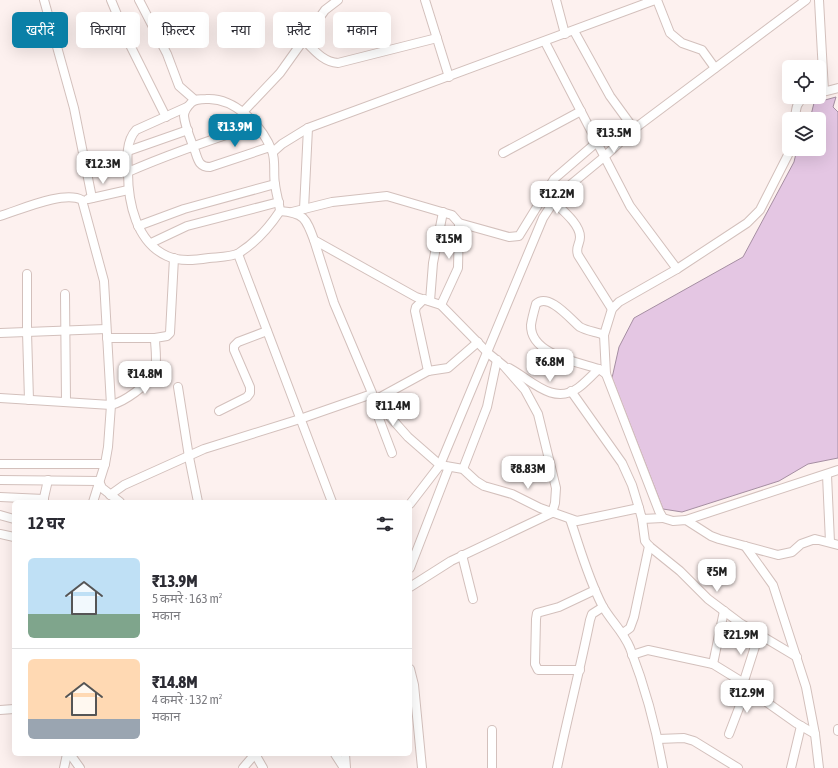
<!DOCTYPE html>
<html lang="hi">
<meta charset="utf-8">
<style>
:root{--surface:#fff;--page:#f2f2f3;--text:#2b2b33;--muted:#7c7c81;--line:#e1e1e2;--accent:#0a80a7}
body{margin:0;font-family:"Asap Condensed","Noto Sans Devanagari",sans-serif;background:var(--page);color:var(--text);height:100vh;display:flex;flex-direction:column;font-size:15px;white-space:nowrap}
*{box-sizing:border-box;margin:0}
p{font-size:13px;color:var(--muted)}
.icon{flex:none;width:22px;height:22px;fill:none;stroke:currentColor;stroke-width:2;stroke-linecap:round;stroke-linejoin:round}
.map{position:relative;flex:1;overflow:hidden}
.details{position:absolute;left:12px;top:500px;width:400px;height:256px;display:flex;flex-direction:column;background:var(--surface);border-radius:6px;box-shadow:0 4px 16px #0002}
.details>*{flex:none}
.guide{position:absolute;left:12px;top:12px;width:400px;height:36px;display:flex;gap:8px}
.tools{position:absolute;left:782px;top:60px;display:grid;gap:8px}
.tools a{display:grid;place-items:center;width:44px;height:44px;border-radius:6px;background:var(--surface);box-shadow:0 4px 16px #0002;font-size:20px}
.price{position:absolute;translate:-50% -34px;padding:0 9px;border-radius:8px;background:#fff;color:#222;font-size:13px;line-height:26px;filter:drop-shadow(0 1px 2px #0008)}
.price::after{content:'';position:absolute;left:50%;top:24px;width:12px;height:9px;margin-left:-6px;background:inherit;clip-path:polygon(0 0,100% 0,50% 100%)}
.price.on{background:var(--accent);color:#fff}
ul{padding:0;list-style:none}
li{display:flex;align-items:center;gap:12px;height:100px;padding:0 16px}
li+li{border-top:1px solid var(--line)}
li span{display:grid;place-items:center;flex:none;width:112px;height:80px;border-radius:6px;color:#555}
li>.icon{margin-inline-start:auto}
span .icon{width:48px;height:48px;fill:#fffc;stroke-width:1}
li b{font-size:17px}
h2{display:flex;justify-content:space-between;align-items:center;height:48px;padding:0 16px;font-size:17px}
.tag{padding:0 14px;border-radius:6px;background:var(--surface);box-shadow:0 4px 16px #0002;font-size:14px;line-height:36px}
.tag.on{background:var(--accent);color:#fff}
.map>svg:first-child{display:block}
.water{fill:#e4c6e3;stroke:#a58ea2}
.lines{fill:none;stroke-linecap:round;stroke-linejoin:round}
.minor-casing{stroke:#d3c0bc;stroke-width:10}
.minor{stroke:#fff;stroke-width:8}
</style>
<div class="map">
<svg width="838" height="768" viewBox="0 0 838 768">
<rect width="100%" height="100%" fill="#fdf1ef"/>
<path class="water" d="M836 97 833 107 838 112V458L808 464 779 481 682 512 663 509 612 378 619 347 634 318 743 257 794 162 797 149H819V119H810L814 103Z"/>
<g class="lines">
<defs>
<g id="minor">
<path d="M44 0 74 108 92 198"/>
<path d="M111 0 128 41 166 117"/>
<path d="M139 0 167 54 179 86 195 100"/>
<path d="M425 0 449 77"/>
<path d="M556 0 565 34"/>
<path d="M657 0 670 33 682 43 702 50 715 68"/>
<path d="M819 0 824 91"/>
<path d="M574 31 610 96 634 129"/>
<path d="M304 40C314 50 323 62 338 63L437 38"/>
<path d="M545 42 630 206 677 269"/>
<path d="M819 93 838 88"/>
<path d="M243 112 280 73 325 10 338 0"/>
<path d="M795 119C796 109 796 102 805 97"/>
<path d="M256 125C213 139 169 154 128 172 128 202 136 242 167 256 180 262 196 260 209 258 218 257 232 257 239 253 255 243 270 226 280 211 279 202 276 193 275 184 273 174 276 161 272 151 262 125 234 97 206 99 200 99 195 99 191 103 188 106 184 110 184 116 185 127 191 140 195 151 198 160 199 167 210 167L270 147"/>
<path d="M791 149 760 210 747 223 677 269 619 302 612 309 604 335 606 374 659 511 663 518 673 521 686 520 711 536 719 539 778 555 792 552 801 544 815 539 838 545"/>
<path d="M128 151 188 130"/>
<path d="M273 152 282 144 308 128 655 0"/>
<path d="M503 153 581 111"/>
<path d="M128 172C127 158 126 141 136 130L187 107"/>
<path d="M88 199 128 190"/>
<path d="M553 201C562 210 580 224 580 237 580 245 575 247 578 255L612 309"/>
<path d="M304 209 308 128"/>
<path d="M280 211C304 213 306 218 314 240L416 297 441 305 488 353 504 366 525 390 538 414 556 488 555 503 552 513 451 561 410 587"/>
<path d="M292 212 332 202 387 196 452 215 459 223 458 268 441 305"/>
<path d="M0 216C20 210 64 190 82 200L104 281 111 405 108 447 105 464 93 502"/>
<path d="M459 223 509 237 519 236 554 179 597 142"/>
<path d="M138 226 184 209 275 184"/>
<path d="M314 240 334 303 375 400 408 437 440 465 463 469 476 481 484 486 512 494 540 508 577 521 639 508 642 519 663 518"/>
<path d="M151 243 187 226 279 202"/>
<path d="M238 254 332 502"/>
<path d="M27 274V332L29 400"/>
<path d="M65 294 66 402"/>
<path d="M424 299 416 307 415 311 428 371"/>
<path d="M430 301 433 263 443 212"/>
<path d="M0 333 106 329"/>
<path d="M604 335C597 332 587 331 580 327 571 320 549 292 536 304 534 311 532 318 531 325 530 354 577 362 599 369L606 374"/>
<path d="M107 338H155"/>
<path d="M509 368C530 379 553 406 578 388 585 383 592 375 599 369"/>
<path d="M178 387 189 457 198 502"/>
<path d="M571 391 622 463 632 485 639 508"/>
<path d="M0 398 111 405C124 402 148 385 154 373 158 363 155 348 155 338L167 336 170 333 174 258"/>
<path d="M375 400 428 371 448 368 478 342"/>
<path d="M378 404V416L392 453"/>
<path d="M219 411 247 397 250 393V387L234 350V346L238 342 267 331"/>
<path d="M0 464H105"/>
<path d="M463 469 487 407 497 360"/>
<path d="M827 475 830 542"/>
<path d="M0 480 99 481 102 488 120 502"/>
<path d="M110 495 124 485 204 449 300 419 372 394"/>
<path d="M0 497 44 499"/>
<path d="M43 502 48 480"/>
<path d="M410 504 440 465 543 218 558 195 604 157 634 129 806 0"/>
<path d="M0 515 14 519"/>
<path d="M570 519C580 548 588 578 602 605 610 620 623 631 630 648 645 687 656 727 663 768"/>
<path d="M642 519 645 541 649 546 680 571 708 599 740 623 797 657"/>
<path d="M686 520 838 470"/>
<path d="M0 534 14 537"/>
<path d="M745 546 773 585 806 687 815 734 819 768"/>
<path d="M462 555 473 599"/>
<path d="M410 568 449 467"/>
<path d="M623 633 630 628 634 617 649 546"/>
<path d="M632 655 648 650 713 664 739 680 758 696 796 723 815 734"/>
<path d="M713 664 724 611"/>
<path d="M410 669 414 685 422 768"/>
<path d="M580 670H538L535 664 536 619 537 613 559 607 595 590"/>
<path d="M743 684 759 634"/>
<path d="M0 710 14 709"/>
<path d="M838 729V731"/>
<path d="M729 734 747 687"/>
<path d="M658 739 684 738 694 741 738 768"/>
<path d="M70 754 80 768"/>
<path d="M255 754 263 768"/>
<path d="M335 754 344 768"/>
<path d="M345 754 346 768"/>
<path d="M64 768 67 754"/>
<path d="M243 768 255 754"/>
<path d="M492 768V730"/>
<path d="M557 768C567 719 580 670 590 620L592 614 603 607"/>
<path d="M791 768 801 726"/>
</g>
</defs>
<use href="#minor" class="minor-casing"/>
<use href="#minor" class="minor"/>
</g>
</svg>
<div class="tools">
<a><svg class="icon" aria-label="locate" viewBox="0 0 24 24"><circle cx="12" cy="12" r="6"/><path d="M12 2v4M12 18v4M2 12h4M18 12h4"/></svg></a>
<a><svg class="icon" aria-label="layers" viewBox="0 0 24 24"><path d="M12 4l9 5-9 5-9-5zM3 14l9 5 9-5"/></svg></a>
</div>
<b class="price on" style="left:235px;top:148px">₹13.9M</b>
<b class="price" style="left:614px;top:154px">₹13.5M</b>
<b class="price" style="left:103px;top:185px">₹12.3M</b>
<b class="price" style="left:557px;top:215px">₹12.2M</b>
<b class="price" style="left:449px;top:260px">₹15M</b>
<b class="price" style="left:550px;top:383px">₹6.8M</b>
<b class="price" style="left:145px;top:395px">₹14.8M</b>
<b class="price" style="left:393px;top:427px">₹11.4M</b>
<b class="price" style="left:528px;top:490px">₹8.83M</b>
<b class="price" style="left:717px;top:593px">₹5M</b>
<b class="price" style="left:741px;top:656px">₹21.9M</b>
<b class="price" style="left:747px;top:714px">₹12.9M</b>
<div class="guide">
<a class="tag on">खरीदें</a>
<a class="tag">किराया</a>
<a class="tag">फ़िल्टर</a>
<a class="tag">नया</a>
<a class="tag">फ़्लैट</a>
<a class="tag">मकान</a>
</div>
<section class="details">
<h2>12 घर<svg class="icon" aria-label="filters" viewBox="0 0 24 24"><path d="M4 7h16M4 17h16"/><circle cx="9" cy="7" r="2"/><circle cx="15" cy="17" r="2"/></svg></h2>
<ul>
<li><span style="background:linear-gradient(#bfe0f5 70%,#7fa58c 0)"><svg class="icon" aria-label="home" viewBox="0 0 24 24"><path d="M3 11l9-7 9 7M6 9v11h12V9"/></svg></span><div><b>₹13.9M</b><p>5 कमरे · 163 m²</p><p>मकान</p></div></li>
<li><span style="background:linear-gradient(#ffd9b3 75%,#9aa5b1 0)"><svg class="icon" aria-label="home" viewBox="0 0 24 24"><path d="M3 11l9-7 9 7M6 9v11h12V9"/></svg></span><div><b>₹14.8M</b><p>4 कमरे · 132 m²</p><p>मकान</p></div></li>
</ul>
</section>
</div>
